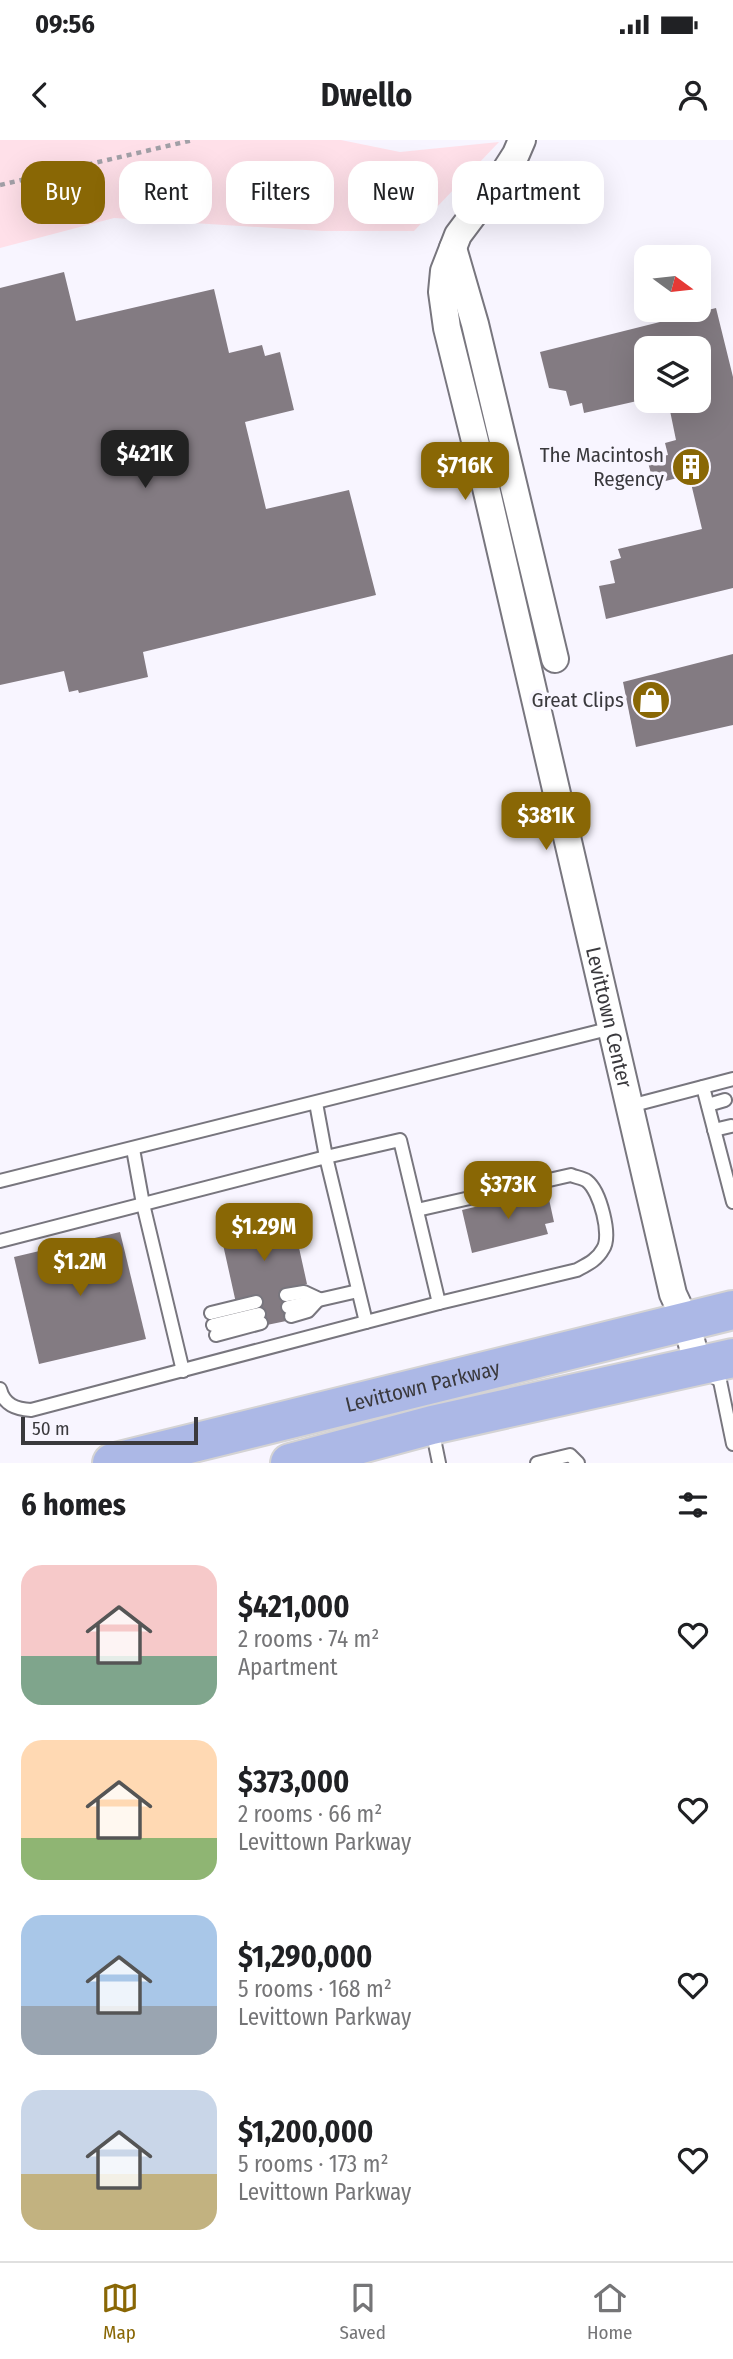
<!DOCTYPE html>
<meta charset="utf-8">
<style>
:root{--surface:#fff;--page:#f2f2f2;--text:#202124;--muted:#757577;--line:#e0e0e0;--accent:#896705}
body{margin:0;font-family:"Fira Sans Condensed",sans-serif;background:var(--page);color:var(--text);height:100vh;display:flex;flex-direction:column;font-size:26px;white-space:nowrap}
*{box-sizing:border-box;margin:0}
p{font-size:23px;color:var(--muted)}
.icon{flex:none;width:38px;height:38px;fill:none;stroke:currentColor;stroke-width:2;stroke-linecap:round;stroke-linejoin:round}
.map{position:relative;height:1323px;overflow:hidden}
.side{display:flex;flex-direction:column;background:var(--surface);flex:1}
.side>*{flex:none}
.top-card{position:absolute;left:21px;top:21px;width:691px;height:63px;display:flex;gap:14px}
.needle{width:46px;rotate:105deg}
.tools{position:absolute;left:634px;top:105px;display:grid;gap:14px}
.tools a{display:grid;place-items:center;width:77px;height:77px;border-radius:14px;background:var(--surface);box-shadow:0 7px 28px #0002;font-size:35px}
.scale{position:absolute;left:21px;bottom:18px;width:177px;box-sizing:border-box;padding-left:7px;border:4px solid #3a393d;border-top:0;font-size:19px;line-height:24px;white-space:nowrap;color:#3a393d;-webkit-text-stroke:5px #f8f5ff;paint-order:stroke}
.price{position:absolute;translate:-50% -60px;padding:0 16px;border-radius:14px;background:var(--accent);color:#fff;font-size:23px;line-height:46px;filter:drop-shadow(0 2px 4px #0008)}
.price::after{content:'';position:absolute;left:50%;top:42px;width:21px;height:16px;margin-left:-10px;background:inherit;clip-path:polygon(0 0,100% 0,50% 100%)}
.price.current{background:#222;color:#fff}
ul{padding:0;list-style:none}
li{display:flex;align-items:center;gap:21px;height:175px;padding:0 21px}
li span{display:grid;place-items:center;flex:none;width:196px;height:140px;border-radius:21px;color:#555}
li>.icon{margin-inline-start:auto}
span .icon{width:84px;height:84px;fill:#fffc;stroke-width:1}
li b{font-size:30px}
h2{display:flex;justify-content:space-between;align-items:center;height:84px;padding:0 21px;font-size:30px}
.pill{padding:0 24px;border-radius:21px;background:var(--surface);box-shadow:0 7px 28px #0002;font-size:24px;line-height:63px}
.pill.current{background:var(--accent);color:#fff}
.status{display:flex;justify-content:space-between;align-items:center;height:49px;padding:0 35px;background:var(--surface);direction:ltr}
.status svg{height:19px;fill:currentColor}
header{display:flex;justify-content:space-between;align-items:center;height:91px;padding:0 21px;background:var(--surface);font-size:32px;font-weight:700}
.tabs{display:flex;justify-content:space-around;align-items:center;height:98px;border-top:2px solid var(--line);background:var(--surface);font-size:19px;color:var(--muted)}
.tabs a{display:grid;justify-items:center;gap:4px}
.tabs .current{color:var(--accent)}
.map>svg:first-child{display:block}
.green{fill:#ffe0e9}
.building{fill:#837b82}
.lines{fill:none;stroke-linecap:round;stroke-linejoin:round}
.service-casing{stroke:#78767e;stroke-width:16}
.minor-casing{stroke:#78767e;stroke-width:30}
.primary-casing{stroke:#d4d3d4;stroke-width:42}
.path{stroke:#a2a0a7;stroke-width:4.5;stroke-dasharray:5 5;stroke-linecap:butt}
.service{stroke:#fff;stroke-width:12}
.minor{stroke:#fff;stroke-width:26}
.primary{stroke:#acb8e6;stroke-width:38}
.labels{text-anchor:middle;stroke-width:7;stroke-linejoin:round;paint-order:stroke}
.poi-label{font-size:21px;fill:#3a393d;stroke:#f8f5ff;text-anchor:end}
.street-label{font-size:21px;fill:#3a393d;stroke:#f8f5ff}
</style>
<div class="status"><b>09:56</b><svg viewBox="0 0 49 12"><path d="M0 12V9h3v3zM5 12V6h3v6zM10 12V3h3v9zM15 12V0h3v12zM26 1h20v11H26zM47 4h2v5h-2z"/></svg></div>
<header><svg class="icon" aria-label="back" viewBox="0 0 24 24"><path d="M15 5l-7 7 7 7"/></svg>Dwello<svg class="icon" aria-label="person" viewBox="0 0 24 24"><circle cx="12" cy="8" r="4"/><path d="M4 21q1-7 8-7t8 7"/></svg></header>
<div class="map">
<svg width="733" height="1323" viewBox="0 0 733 1323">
<rect width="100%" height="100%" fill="#f8f5ff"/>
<path class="green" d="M0 0H341L400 12 499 2 414 91H322L114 78 0 108Z"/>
<g class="building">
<path d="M64 132 76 181 214 149 229 213 262 205 265 216 280 212 294 270 245 282 266 369 349 350 376 455 143 512 148 537 79 553 78 550 69 552 64 531 0 545V148Z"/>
<path d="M716 168 733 237V448L606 479 599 446 615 443 610 421 621 418 618 409 702 389 689 335 654 344 647 319 668 315 665 303 676 300 668 261H698V208H646V259L584 273 582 263 570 266 566 251 549 248 540 212Z"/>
<path d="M733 514V585L636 607 623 542Z"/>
<path d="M547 1050 554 1082 545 1084 548 1094 472 1113 462 1070Z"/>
<path d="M277 1070 279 1079 292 1076 307 1144 284 1149 291 1180 262 1186 255 1158 236 1163 220 1091 234 1088 232 1080Z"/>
<path d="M120 1092 146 1199 39 1224 14 1117Z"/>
</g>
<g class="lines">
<defs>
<g id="service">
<path d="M703 947 733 1062"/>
<path d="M316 963 326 1017 400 1000 439 1163 366 1182"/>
<path d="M708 965 725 960"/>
<path d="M630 966 733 939"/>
<path d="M714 990 731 986"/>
<path d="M133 1009 143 1064 183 1231"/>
<path d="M0 1041 612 888"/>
<path d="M417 1070 571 1035C575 1037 583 1038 587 1041 600 1051 612 1096 603 1109 597 1120 588 1124 577 1130L439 1163"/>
<path d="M0 1101 326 1017 366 1182 31 1270C16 1269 4 1265 0 1249"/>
<path d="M286 1155 304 1152 319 1159 308 1171 291 1176"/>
<path d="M288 1167 358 1151"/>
<path d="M211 1173 256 1162"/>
<path d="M213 1185 259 1174"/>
<path d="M216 1195 261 1183"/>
<path d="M707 1232 720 1241 733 1304"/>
<path d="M432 1289 439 1323"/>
<path d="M537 1323 570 1315 578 1323"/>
</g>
<g id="minor">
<path id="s1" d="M522 0 516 14 500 39 458 95 444 131 442 152 447 188 478 313 673 1154 686 1182 698 1226"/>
<path d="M453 108 475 184 555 519"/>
</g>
<g id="primary">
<path id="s2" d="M112 1323 733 1170"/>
<path d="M290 1323 432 1285 733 1218"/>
</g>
</defs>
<use href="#service" class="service-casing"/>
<use href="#minor" class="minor-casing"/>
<use href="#primary" class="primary-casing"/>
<path class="path" d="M0 45 193 0"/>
<use href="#service" class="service"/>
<use href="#minor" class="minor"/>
<use href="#primary" class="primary"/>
</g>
<defs>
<symbol id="building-disc" viewBox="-11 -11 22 22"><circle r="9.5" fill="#896705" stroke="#f8f5ff"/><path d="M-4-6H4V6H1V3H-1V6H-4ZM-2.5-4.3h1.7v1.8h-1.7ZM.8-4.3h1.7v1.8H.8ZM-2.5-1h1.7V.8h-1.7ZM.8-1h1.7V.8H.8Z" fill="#fff"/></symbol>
<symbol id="shop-disc" viewBox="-11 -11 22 22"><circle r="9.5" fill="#896705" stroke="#f8f5ff"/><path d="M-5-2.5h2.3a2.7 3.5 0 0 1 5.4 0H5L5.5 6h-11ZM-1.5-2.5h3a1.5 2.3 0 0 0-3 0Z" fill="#fff"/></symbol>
</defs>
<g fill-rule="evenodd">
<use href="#building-disc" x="669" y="305" width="44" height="44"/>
<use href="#shop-disc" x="629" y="538" width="44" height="44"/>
</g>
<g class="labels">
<g class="poi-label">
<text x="664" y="322">The Macintosh<tspan x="664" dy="24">Regency</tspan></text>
<text x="624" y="567">Great Clips</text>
</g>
<g class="street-label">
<text dy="7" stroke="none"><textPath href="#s1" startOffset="919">Levittown Center</textPath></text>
<text dy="7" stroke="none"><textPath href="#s2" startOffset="320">Levittown Parkway</textPath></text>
</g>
</g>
</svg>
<div class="tools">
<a><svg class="needle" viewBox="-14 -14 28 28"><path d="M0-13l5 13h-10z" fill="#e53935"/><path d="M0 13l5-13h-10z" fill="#757577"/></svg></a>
<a><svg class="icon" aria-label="layers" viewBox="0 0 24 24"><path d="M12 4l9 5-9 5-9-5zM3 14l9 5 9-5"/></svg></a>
</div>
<div class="scale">50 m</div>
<b class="price current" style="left:145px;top:350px">$421K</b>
<b class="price" style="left:465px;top:362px">$716K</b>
<b class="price" style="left:546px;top:712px">$381K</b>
<b class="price" style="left:508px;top:1081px">$373K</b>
<b class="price" style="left:264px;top:1123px">$1.29M</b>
<b class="price" style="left:80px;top:1158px">$1.2M</b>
<div class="top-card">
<a class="pill current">Buy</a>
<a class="pill">Rent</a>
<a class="pill">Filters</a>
<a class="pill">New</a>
<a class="pill">Apartment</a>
</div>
</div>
<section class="side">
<h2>6 homes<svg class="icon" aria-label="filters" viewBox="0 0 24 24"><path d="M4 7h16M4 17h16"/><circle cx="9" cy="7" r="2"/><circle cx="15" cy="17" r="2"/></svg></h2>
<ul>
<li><span style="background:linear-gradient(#f6c9c9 65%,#7fa58c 0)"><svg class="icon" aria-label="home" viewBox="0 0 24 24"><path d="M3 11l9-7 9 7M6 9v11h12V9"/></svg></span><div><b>$421,000</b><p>2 rooms · 74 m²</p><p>Apartment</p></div><svg class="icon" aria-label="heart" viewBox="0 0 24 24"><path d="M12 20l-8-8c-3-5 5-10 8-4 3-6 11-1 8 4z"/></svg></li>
<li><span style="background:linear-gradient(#ffd9b3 70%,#8fb573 0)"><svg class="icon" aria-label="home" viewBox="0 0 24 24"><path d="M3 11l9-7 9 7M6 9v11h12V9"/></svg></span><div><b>$373,000</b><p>2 rooms · 66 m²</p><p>Levittown Parkway</p></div><svg class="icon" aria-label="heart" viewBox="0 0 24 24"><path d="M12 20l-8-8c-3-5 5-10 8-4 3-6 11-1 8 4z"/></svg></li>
<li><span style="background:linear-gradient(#a9c7e8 65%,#9aa5b1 0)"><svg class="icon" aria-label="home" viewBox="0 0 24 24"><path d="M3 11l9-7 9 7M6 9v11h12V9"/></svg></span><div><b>$1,290,000</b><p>5 rooms · 168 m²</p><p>Levittown Parkway</p></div><svg class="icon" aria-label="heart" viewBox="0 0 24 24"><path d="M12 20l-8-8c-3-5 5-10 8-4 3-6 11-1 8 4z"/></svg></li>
<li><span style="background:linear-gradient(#c9d6e8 60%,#c2b280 0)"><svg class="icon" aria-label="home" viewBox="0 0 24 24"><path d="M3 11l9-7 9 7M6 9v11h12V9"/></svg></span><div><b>$1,200,000</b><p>5 rooms · 173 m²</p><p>Levittown Parkway</p></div><svg class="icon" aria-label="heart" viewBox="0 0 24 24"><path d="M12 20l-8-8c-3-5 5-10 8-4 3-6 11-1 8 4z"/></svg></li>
</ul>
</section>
<nav class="tabs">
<a class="current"><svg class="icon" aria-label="map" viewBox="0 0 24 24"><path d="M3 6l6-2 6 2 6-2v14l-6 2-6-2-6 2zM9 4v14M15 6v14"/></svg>Map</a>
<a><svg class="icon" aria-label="saved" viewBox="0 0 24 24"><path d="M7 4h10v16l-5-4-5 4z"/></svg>Saved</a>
<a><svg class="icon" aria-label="home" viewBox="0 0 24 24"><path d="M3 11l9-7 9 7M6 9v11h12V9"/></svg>Home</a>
</nav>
